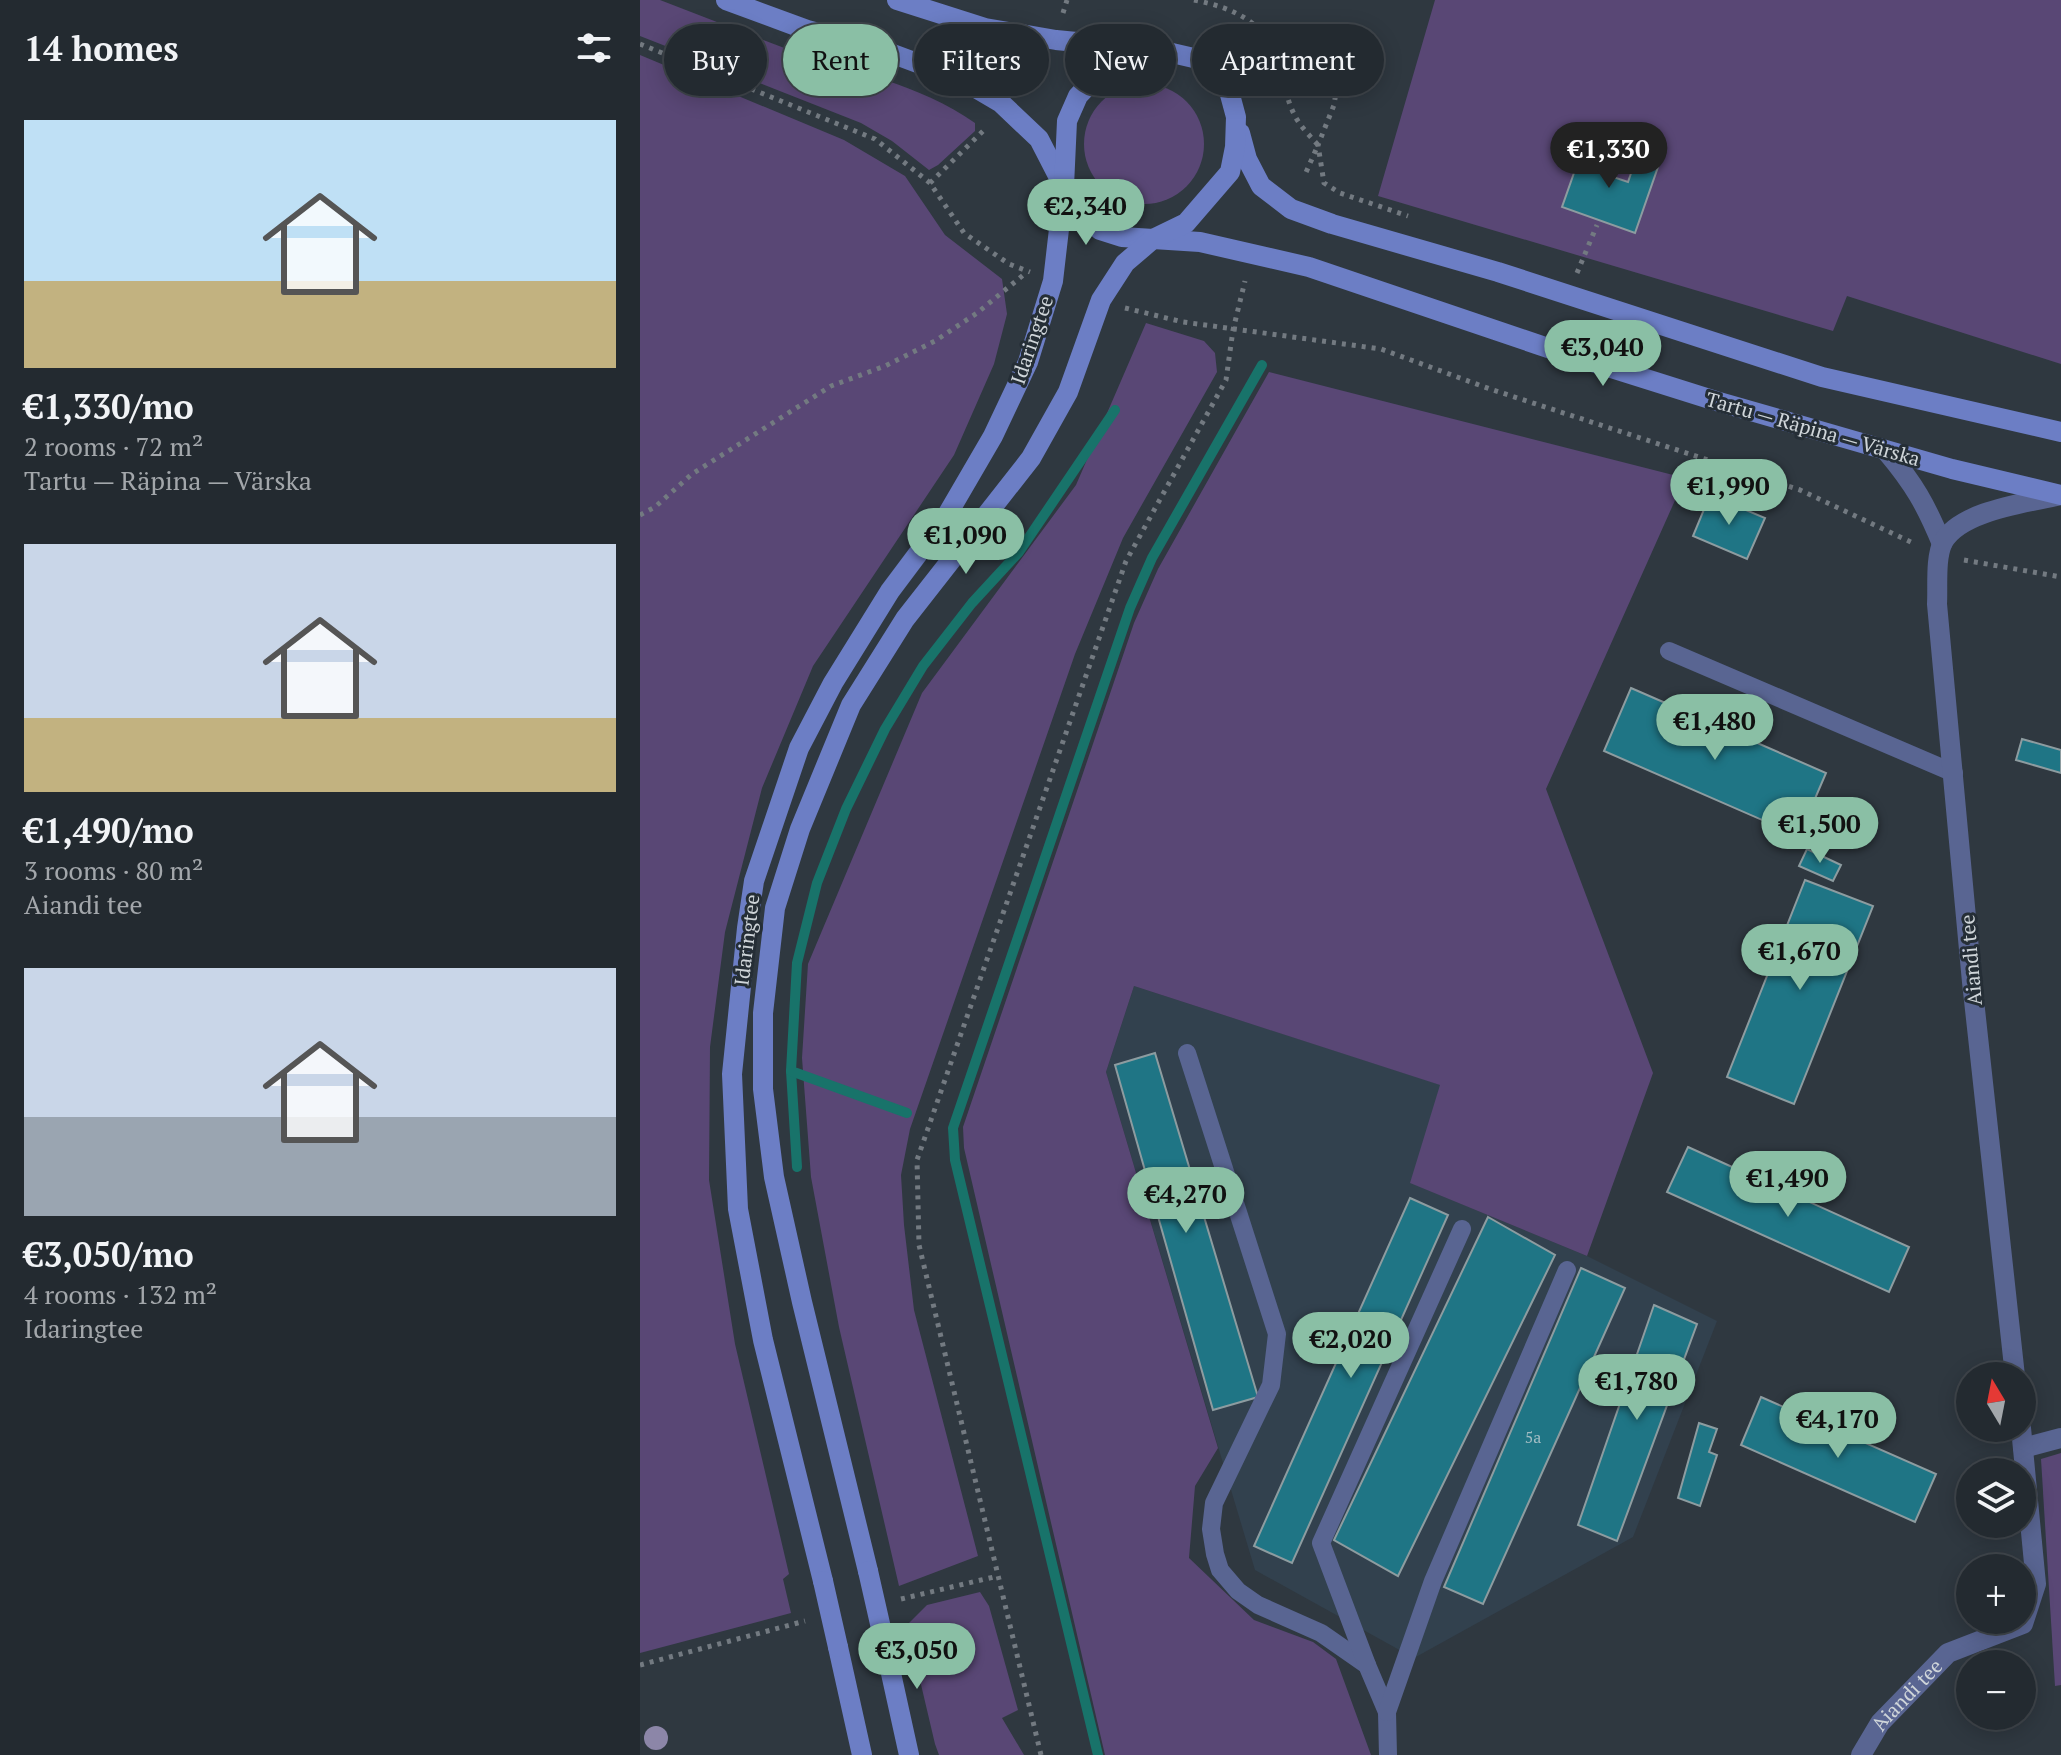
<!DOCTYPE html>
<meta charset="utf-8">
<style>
:root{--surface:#232a30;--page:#2b3238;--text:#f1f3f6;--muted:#a3a7ab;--line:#40464c;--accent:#8abfa5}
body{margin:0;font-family:"PT Serif",serif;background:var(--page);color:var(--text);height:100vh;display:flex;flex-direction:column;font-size:30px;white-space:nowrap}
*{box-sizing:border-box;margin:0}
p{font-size:26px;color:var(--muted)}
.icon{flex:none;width:44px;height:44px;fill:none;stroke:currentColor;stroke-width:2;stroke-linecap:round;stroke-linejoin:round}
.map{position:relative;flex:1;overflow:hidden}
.panel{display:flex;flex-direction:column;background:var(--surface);width:640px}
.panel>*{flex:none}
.top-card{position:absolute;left:24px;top:24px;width:760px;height:72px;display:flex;gap:16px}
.needle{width:52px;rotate:350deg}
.fabs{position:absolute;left:1316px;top:1362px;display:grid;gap:16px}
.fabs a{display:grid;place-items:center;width:80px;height:80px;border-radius:50%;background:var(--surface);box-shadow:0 4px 20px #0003,0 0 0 2px var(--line);font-size:40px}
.price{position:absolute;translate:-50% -68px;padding:0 18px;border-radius:28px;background:var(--accent);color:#111;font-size:26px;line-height:52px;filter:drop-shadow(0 2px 4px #0008)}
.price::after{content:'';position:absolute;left:50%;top:48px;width:24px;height:18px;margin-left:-12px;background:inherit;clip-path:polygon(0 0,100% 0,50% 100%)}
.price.on{background:#222;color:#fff}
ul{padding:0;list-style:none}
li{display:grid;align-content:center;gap:16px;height:424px;padding:0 24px}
li span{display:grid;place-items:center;height:248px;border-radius:0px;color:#555}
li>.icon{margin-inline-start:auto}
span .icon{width:144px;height:144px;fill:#fffc;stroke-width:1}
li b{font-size:34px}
h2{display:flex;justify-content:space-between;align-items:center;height:96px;padding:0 24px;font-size:34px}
.pill{padding:0 28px;border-radius:36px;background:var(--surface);box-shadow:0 4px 20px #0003,0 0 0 2px var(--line);font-size:28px;line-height:72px}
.pill.on{background:var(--accent);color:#111}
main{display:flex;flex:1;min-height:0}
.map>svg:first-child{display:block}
.built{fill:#32414e}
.green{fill:#594775}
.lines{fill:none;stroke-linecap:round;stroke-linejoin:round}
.stream{stroke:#18736a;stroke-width:10}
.building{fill:#1f7585;stroke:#8d9ca0;stroke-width:2}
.path{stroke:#737a81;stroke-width:5;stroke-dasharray:4 6;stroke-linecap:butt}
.service{stroke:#596592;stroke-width:18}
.minor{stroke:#596592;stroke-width:20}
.secondary{stroke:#6c7ec5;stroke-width:20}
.secondary-bridge{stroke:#6c7ec5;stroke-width:20}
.tree{fill:#8c86a8}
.labels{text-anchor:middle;stroke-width:6;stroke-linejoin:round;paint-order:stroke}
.number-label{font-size:16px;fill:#a3bdc4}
.street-label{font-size:20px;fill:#cfd5d9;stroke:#252e36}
</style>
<main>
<section class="panel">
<h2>14 homes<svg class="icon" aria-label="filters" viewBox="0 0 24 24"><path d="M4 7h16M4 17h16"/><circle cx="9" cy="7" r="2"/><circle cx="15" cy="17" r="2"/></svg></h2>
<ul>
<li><span style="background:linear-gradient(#bfe0f5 65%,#c2b280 0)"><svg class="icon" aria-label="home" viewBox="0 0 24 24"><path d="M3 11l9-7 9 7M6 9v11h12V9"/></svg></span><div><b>€1,330/mo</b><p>2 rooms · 72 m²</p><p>Tartu — Räpina — Värska</p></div></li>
<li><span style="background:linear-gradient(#c9d6e8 70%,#c2b280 0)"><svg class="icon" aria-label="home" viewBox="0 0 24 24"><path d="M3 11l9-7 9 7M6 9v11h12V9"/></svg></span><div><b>€1,490/mo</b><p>3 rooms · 80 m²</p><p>Aiandi tee</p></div></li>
<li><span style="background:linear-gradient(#c9d6e8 60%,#9aa5b1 0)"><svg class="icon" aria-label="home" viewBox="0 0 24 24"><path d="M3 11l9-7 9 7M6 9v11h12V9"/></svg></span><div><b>€3,050/mo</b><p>4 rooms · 132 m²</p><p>Idaringtee</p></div></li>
</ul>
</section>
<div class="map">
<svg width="1421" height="1755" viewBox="0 0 1421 1755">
<rect width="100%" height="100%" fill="#2f3840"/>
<path class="built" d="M494 986 801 1085 771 1183 947 1256 1077 1321 993 1537 774 1658 615 1570 466 1072Z"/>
<g class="green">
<path d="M0 0H20C62 16 104 33 147 49 210 71 280 84 335 123V131L298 165 289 170 252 141 221 123 0 36Z"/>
<path d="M795 0H1421V364L1207 296 1193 331 738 196Z"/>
<path d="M0 55 204 140 265 176 305 235 362 279 367 314 354 364 314 455 173 666 122 788 85 932 70 1047 69 1180 95 1344 149 1574 143 1579 151 1613 0 1653Z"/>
<circle cx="504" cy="144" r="60"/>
<path d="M506 323 564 341 575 353 577 372 483 538 435 654 270 1129 261 1175 264 1225 274 1310 338 1556 259 1586 199 1327 171 1177 162 1058 168 964 282 693 436 485Z"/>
<path d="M629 372 1045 478 906 789 1013 1073 947 1256 770 1183 800 1085 494 986 466 1072 578 1448 555 1486 549 1558 614 1620 673 1642 696 1659 731 1755H465L324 1148 323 1127 494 623 518 569Z"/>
<path d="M1421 1453V1685L1415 1686 1401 1459Z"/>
<path d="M340 1592 349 1606 378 1710 362 1718 384 1755H299L295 1744 267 1625 287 1605Z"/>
</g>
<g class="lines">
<g class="stream">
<path d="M151 1071 157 1167"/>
<path d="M267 1113 151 1071 157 963 177 883 206 809 245 729 283 666 332 603 379 552 475 410"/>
<path d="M458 1755 315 1160 313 1128 490 608 512 558 622 365"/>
</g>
</g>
<g class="building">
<path d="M946 139 967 147 958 172 988 182 997 156 1019 164 995 233 922 207Z"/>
<path d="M1070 495 1125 518 1107 559 1053 536Z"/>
<path d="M991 688 1186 773 1159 836 964 751Z"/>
<path d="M1382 739 1421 750V773L1376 760Z"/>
<path d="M1167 849 1201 865 1193 881 1159 866Z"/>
<path d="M1165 880 1233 906 1154 1104 1087 1077Z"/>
<path d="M515 1053 618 1397 573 1410 475 1065Z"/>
<path d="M1048 1147 1269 1247 1249 1292 1027 1192Z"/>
<path d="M770 1198 808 1215 652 1563 614 1546Z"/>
<path d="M848 1217 915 1255 758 1576 694 1540Z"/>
<path d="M941 1268 985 1288 843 1604 804 1587Z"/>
<path d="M1014 1305 1057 1324 977 1541 938 1525Z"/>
<path d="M1121 1397 1296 1474 1275 1522 1101 1445Z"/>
<path d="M1059 1423 1077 1429 1069 1452 1077 1455 1060 1506 1038 1498Z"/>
</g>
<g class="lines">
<g class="path">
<path d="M554 0C594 8 625 22 639 62 644 80 646 99 655 116 660 126 670 136 678 145L664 177"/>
<path d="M423 13 427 0"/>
<path d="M0 44 235 139 290 183 324 233 369 264 390 272"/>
<path d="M697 86 694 105 678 145 684 183 700 193 768 216"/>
<path d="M290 183 344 130"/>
<path d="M937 273 957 225"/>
<path d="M485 308 543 322 741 349 850 389 1160 490 1273 543"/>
<path d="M0 515 15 507 52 474 191 386 245 366 295 341 337 313 387 272"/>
<path d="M1324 560 1421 577"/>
<path d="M261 1599 358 1576"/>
<path d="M0 1665 165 1621"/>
<path d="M401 1755 279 1245 277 1160 486 561 586 380 593 330 605 281"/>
</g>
<g class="service">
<path d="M1029 651 1314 773"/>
<path d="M547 1053 637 1334 631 1385 574 1503 571 1529 575 1554 580 1570 598 1591 618 1605 681 1633 727 1665 747 1712 748 1755"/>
<path d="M727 1665 681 1543 822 1229"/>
<path d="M747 1712 793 1581 927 1270"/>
</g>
<g class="minor">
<path d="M1247 452C1274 484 1286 505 1302 544"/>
<path d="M1375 1376 1332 982 1297 604C1298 586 1295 558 1303 542 1321 510 1388 503 1421 495"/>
<path d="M1383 1448 1421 1438"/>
<path id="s1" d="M1221 1755 1240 1723 1308 1653 1383 1624 1396 1584 1381 1428"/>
</g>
<g class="secondary">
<path d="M86 0 167 30 245 51 288 67 327 83 361 103 399 139 434 207 460 230 482 237 560 242 669 267 911 349 1076 401 1312 469 1421 495"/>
<path d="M600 133 607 159 621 186 651 209 692 224 858 272 1182 377 1421 432"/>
<path d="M228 1571 162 1302 134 1177 123 1089V1013L135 908 160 829 211 705 265 619 391 458 428 392 461 300 485 263 513 239 546 223 590 172 595 147 596 117 589 91 569 66 558 59 519 50 416 40 345 28 257 0"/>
<path d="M183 1581 123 1340 98 1209 92 1074 107 928 114 881 159 748 193 683 250 591 307 515 353 436 388 362 413 281 424 186 427 121 438 96 454 79 478 61 507 53"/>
<path d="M243 1637 269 1755"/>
<path d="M198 1647 222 1755"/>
</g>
<g class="secondary-bridge">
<path d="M228 1571 243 1637"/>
<path d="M183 1581 198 1647"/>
</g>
</g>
<circle class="tree" cx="16" cy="1738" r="12"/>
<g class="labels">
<g class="number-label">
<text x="893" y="1443">5a</text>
</g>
<g class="street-label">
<text transform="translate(392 340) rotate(-71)" y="7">Idaringtee</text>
<text transform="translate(1173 429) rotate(16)" y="7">Tartu — Räpina — Värska</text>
<text transform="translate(107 940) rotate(-83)" y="7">Idaringtee</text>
<text transform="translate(1331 960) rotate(-95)" y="7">Aiandi tee</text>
<text dy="7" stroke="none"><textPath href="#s1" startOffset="76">Aiandi tee</textPath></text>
</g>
</g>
</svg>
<div class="fabs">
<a><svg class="needle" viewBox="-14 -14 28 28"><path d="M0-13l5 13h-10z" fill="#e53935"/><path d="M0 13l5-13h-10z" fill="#a3a7ab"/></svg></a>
<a><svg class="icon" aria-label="layers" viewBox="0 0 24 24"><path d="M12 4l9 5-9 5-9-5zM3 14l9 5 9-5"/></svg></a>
<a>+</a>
<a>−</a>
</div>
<b class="price on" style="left:969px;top:190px">€1,330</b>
<b class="price" style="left:446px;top:247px">€2,340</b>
<b class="price" style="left:963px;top:388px">€3,040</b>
<b class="price" style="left:1089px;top:527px">€1,990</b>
<b class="price" style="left:326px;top:576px">€1,090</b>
<b class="price" style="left:1075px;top:762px">€1,480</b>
<b class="price" style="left:1180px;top:865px">€1,500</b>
<b class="price" style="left:1160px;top:992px">€1,670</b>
<b class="price" style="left:1148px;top:1219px">€1,490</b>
<b class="price" style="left:546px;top:1235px">€4,270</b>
<b class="price" style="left:711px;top:1380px">€2,020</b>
<b class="price" style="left:997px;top:1422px">€1,780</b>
<b class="price" style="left:1198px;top:1460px">€4,170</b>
<b class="price" style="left:277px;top:1691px">€3,050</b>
<div class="top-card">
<a class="pill">Buy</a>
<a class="pill on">Rent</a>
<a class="pill">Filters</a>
<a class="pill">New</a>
<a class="pill">Apartment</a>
</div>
</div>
</main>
